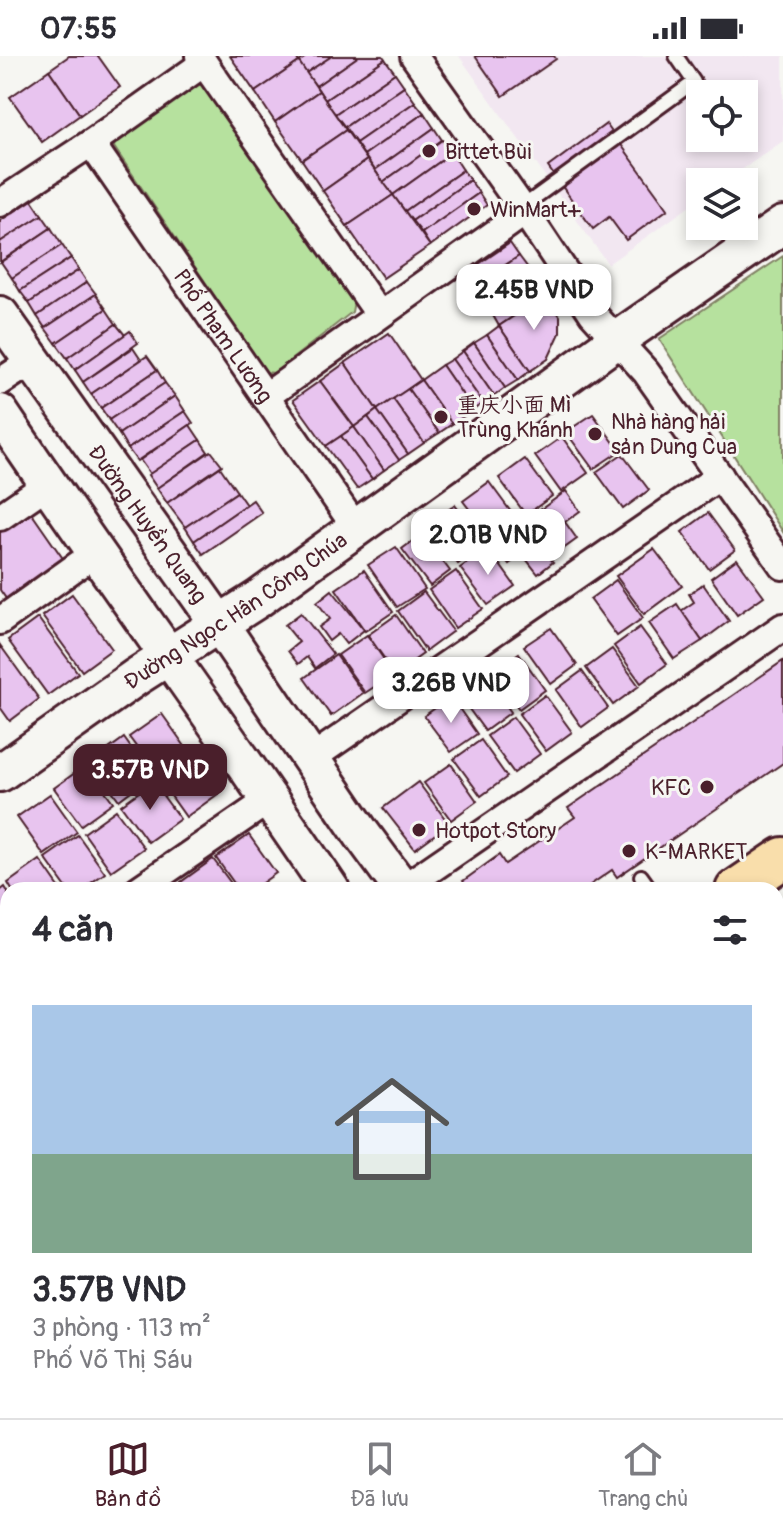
<!DOCTYPE html>
<html lang="vi">
<meta charset="utf-8">
<style>
:root{--surface:#fff;--page:#f2f2f3;--text:#2b2b33;--muted:#7c7c81;--line:#e1e1e2;--accent:#4a1f2b}
body{margin:0;font-family:Pangolin,"LXGW WenKai TC",sans-serif;background:var(--page);color:var(--text);height:100vh;display:flex;flex-direction:column;font-size:30px;white-space:nowrap}
*{box-sizing:border-box;margin:0}
p{font-size:26px;color:var(--muted)}
.icon{flex:none;width:44px;height:44px;fill:none;stroke:currentColor;stroke-width:2;stroke-linecap:round;stroke-linejoin:round}
.map{position:relative;flex:1;overflow:hidden}
.sheet{position:absolute;left:0px;top:826px;width:784px;height:536px;display:flex;flex-direction:column;background:var(--surface);border-radius:24px 24px 0 0;box-shadow:0 4px 12px #0003}
.sheet>*{flex:none}
.tools{position:absolute;left:686px;top:24px;display:grid;gap:16px}
.tools a{display:grid;place-items:center;width:72px;height:72px;border-radius:0px;background:var(--surface);box-shadow:0 4px 12px #0003;font-size:40px}
.price{position:absolute;translate:-50% -68px;padding:0 18px;border-radius:16px;background:#fff;color:#222;font-size:26px;line-height:52px;filter:drop-shadow(0 2px 4px #0008)}
.price::after{content:'';position:absolute;left:50%;top:48px;width:24px;height:18px;margin-left:-12px;background:inherit;clip-path:polygon(0 0,100% 0,50% 100%)}
.price.active{background:var(--accent);color:#fff}
ul{padding:0;list-style:none}
li{display:grid;align-content:center;gap:16px;height:424px;padding:0 32px}
li span{display:grid;place-items:center;height:248px;border-radius:0px;color:#555}
li>.icon{margin-inline-start:auto}
span .icon{width:144px;height:144px;fill:#fffc;stroke-width:1}
li b{font-size:34px}
h2{display:flex;justify-content:space-between;align-items:center;height:96px;padding:0 32px;font-size:34px}
.status{display:flex;justify-content:space-between;align-items:center;height:56px;padding:0 40px;background:var(--surface);direction:ltr}
.status svg{height:22px;fill:currentColor}
.menu{display:flex;justify-content:space-around;align-items:center;height:112px;border-top:2px solid var(--line);background:var(--surface);font-size:22px;color:var(--muted)}
.menu a{display:grid;justify-items:center;gap:4px}
.menu .active{color:var(--accent)}
.map>svg:first-child{display:block}
.built{fill:#f2e7f1;fill-rule:evenodd}
.green{fill:#b6e19e;stroke:#808064;stroke-width:2}
.building{fill:#e8c4ef;stroke:#4a1f2b;stroke-width:2}
.lines{fill:none;stroke-linecap:round;stroke-linejoin:round}
.lane-casing{stroke:#4a1f2b;stroke-width:18}
.street-casing{stroke:#4a1f2b;stroke-width:32}
.secondary-casing{stroke:#4a1f2b;stroke-width:42}
.primary-casing{stroke:#4a1f2b;stroke-width:46}
.lane{stroke:#f6f6f2;stroke-width:12}
.street{stroke:#f6f6f2;stroke-width:26}
.secondary{stroke:#f6f6f2;stroke-width:36}
.primary{stroke:#f9deab;stroke-width:40}
.poi-dot{fill:#4a1f2b;stroke:#f6f6f2;stroke-width:3}
.labels{text-anchor:middle;stroke-width:6;stroke-linejoin:round;paint-order:stroke}
.poi-label{font-size:22px;fill:#4a1f2b;stroke:#f6f6f2;text-anchor:start}
.street-label{font-size:22px;fill:#4a1f2b;stroke:#f6f6f2}
</style>
<div class="status"><b>07:55</b><svg viewBox="0 0 49 12"><path d="M0 12V9h3v3zM5 12V6h3v6zM10 12V3h3v9zM15 12V0h3v12zM26 1h20v11H26zM47 4h2v5h-2z"/></svg></div>
<div class="map">
<svg width="783" height="1362" viewBox="0 0 783 1362">
<rect width="100%" height="100%" fill="#f6f6f2"/>
<filter id="ink" filterUnits="userSpaceOnUse"><feTurbulence type="fractalNoise" baseFrequency=".0125" numOctaves="2"/><feDisplacementMap in="SourceGraphic" scale="16" xChannelSelector="R" yChannelSelector="G"/><feConvolveMatrix kernelMatrix="1 2 1 2 8 2 1 2 1" color-interpolation-filters="sRGB"/></filter>
<g filter="url(#ink)">
<path class="built" d="M459 0H783V85L724 126H700V143L608 208ZM700 38H744V82H700Z"/>
<g class="green">
<path d="M194 27 206 30 354 245 352 256 274 317 266 316 114 91 116 82Z"/>
<path d="M783 200V476L659 283Z"/>
</g>
<g class="building">
<path d="M69 0H98L120 31 80 59 49 14Z"/>
<path d="M230 0H295L299 6 255 36Z"/>
<path d="M307 0H332L306 17 299 6Z"/>
<path d="M332 0H359L316 30 306 17Z"/>
<path d="M359 0H383L385 3 325 44 316 30Z"/>
<path d="M475 0H554L556 3 503 40Z"/>
<path d="M385 3 395 17 335 58 325 44Z"/>
<path d="M299 6 319 35 275 66 255 36Z"/>
<path d="M49 14 80 59 42 86 10 41Z"/>
<path d="M395 17 404 30 345 71 335 58Z"/>
<path d="M404 30 415 46 356 87 345 71Z"/>
<path d="M319 35 346 74 302 104 275 66Z"/>
<path d="M415 46 424 57 364 99 356 87Z"/>
<path d="M424 57 434 72 375 114 364 99Z"/>
<path d="M606 68 668 153 626 184 609 161 593 173 548 111Z"/>
<path d="M434 72 442 84 383 126 375 114Z"/>
<path d="M346 74 367 104 323 135 302 104Z"/>
<path d="M442 84 452 97 393 139 383 126Z"/>
<path d="M452 97 463 114 405 155 393 139Z"/>
<path d="M367 104 393 139 347 170 323 135Z"/>
<path d="M463 114 470 124 412 165 405 155Z"/>
<path d="M470 124 479 137 422 177 412 165Z"/>
<path d="M479 137 487 149 430 190 422 177Z"/>
<path d="M393 139 430 190 383 222 347 170Z"/>
<path d="M32 144 42 159 0 186V165Z"/>
<path d="M42 159 51 172 0 206V186Z"/>
<path d="M51 172 62 189 12 222 1 206Z"/>
<path d="M510 187 519 200 473 231 464 218Z"/>
<path d="M62 189 71 202 20 235 12 222Z"/>
<path d="M519 200 528 212 482 244 473 231Z"/>
<path d="M71 202 79 214 29 247 20 235Z"/>
<path d="M528 212 537 226 491 256 482 244Z"/>
<path d="M79 214 87 226 37 260 29 247Z"/>
<path d="M87 226 96 238 45 272 37 260Z"/>
<path d="M537 226 546 239 499 270 491 256Z"/>
<path d="M96 238 106 253 56 287 45 272Z"/>
<path d="M546 239 560 260V277L548 303 530 315 499 270Z"/>
<path d="M106 253 116 268 67 302 56 287Z"/>
<path d="M116 268 125 279 75 314 67 302Z"/>
<path d="M499 270 530 315 518 324 487 279Z"/>
<path d="M130 275 138 287 83 326 75 314Z"/>
<path d="M389 277 421 324 377 354 345 307Z"/>
<path d="M487 279 518 324 505 332 474 287Z"/>
<path d="M474 287 505 332 494 340 463 295Z"/>
<path d="M133 292 141 304 91 338 83 326Z"/>
<path d="M463 295 494 340 483 347 452 303Z"/>
<path d="M147 300 157 314 101 352 91 338Z"/>
<path d="M452 303 483 347 473 354 442 309Z"/>
<path d="M345 307 377 354 354 371 320 325Z"/>
<path d="M442 309 473 354 452 368 421 324Z"/>
<path d="M157 314 165 327 109 364 101 352Z"/>
<path d="M421 324 452 368 439 377 408 333Z"/>
<path d="M320 325 354 371 326 390 293 344Z"/>
<path d="M165 327 175 340 119 378 109 364Z"/>
<path d="M408 333 439 377 424 387 393 343Z"/>
<path d="M175 340 185 355 128 393 119 378Z"/>
<path d="M393 343 424 387 408 398 377 354Z"/>
<path d="M377 354 408 398 399 404 368 361Z"/>
<path d="M185 355 193 367 137 405 128 393Z"/>
<path d="M593 358 620 395 593 413 566 376Z"/>
<path d="M368 361 399 404 384 414 354 371Z"/>
<path d="M190 369 200 384 150 418 140 404Z"/>
<path d="M354 371 384 414 372 423 341 380Z"/>
<path d="M341 380 372 423 357 433 326 390Z"/>
<path d="M562 381 588 417 561 436 535 400Z"/>
<path d="M200 384 208 396 157 432 148 419Z"/>
<path d="M211 395 222 409 167 447 157 432Z"/>
<path d="M622 398 649 434 623 453 596 416Z"/>
<path d="M525 403 552 440 526 459 499 422Z"/>
<path d="M220 411 237 436 185 471 167 447Z"/>
<path d="M489 426 511 456 486 475 463 445Z"/>
<path d="M566 435 580 455 565 466 577 483 552 501 525 465Z"/>
<path d="M237 436 246 449 194 485 185 471Z"/>
<path d="M253 444 262 457 203 498 194 485Z"/>
<path d="M455 449 484 489 458 508 429 468Z"/>
<path d="M30 455 64 504 7 544 0 534V476Z"/>
<path d="M708 457 735 494 709 513 682 476Z"/>
<path d="M522 466 553 506 538 518 522 498 509 508 493 488Z"/>
<path d="M422 478 450 515 430 530 402 493Z"/>
<path d="M396 491 425 533 397 551 368 509Z"/>
<path d="M488 492 515 530 488 549 460 512Z"/>
<path d="M654 493 682 530 644 558 616 520Z"/>
<path d="M737 503 764 540 737 559 711 522Z"/>
<path d="M364 514 393 556 365 575 336 533Z"/>
<path d="M456 515 483 553 455 572 429 534Z"/>
<path d="M616 524 643 562 617 580 590 543Z"/>
<path d="M703 528 729 565 702 585 681 555 694 546 689 538Z"/>
<path d="M332 534 364 574 346 588 338 578 329 585 319 571 330 563 317 546Z"/>
<path d="M424 536 453 575 426 595 398 555Z"/>
<path d="M72 538 112 593 82 615 42 560Z"/>
<path d="M677 548 702 585 674 603 649 567Z"/>
<path d="M301 557 333 598 315 612 307 601 298 608 288 595 299 586 285 569Z"/>
<path d="M396 559 423 598 395 618 368 579Z"/>
<path d="M38 562 78 617 48 639 8 584Z"/>
<path d="M640 571 667 608 641 627 614 590Z"/>
<path d="M551 572 577 609 551 628 524 590Z"/>
<path d="M367 579 394 618 365 637 338 599Z"/>
<path d="M0 589 39 643 10 665 0 651Z"/>
<path d="M612 593 639 630 613 649 586 612Z"/>
<path d="M519 597 545 634 519 653 492 616Z"/>
<path d="M336 599 363 637 331 660 304 622Z"/>
<path d="M783 605V707L617 821 612 814 583 834H469L463 825 499 799 505 808 575 761 568 752Z"/>
<path d="M582 615 608 652 582 671 556 634Z"/>
<path d="M484 619 511 656 485 675 458 638Z"/>
<path d="M545 639 572 676 546 695 519 658Z"/>
<path d="M451 641 477 678 451 696 424 660Z"/>
<path d="M162 658 189 696 157 719 129 681Z"/>
<path d="M513 661 540 698 514 717 487 680Z"/>
<path d="M124 682 151 720 119 744 91 706Z"/>
<path d="M481 684 507 721 481 740 454 703Z"/>
<path d="M191 700 218 738 186 761 159 723Z"/>
<path d="M451 708 477 745 451 764 424 727Z"/>
<path d="M86 709 113 746 81 769 54 732Z"/>
<path d="M153 726 180 763 148 786 121 749Z"/>
<path d="M418 726 449 768 415 793 383 752Z"/>
<path d="M50 738 77 776 44 799 17 761Z"/>
<path d="M116 754 144 792 111 815 84 777Z"/>
<path d="M78 779 105 817 81 834H68L45 802Z"/>
<path d="M249 779 276 817 252 834H239L216 802Z"/>
<path d="M213 803 236 834H187L181 826Z"/>
<path d="M40 804 61 834H12L8 827Z"/>
<path d="M5 831 8 836V886L0 892V835Z"/>
<path d="M8 950V981L0 970V956Z"/>
<path d="M0 973 8 984V1008L0 1013Z"/>
<path d="M8 1014V1063L0 1052V1019Z"/>
<path d="M783 1122V1244L776 1235V1145Z"/>
<path d="M410 1354H477L466 1362H415Z"/>
<path d="M494 1354H560L556 1362H483Z"/>
</g>
<g class="lines">
<defs>
<g id="lane">
<path d="M522 151 694 26 676 0"/>
<path d="M641 820 651 834"/>
<path d="M776 1106H783"/>
<path d="M776 1270 783 1280"/>
<path d="M375 1354 381 1362"/>
<path d="M608 1362 617 1354"/>
</g>
<g id="street">
<path d="M199 0 379 258"/>
<path d="M414 0 525 156 593 258 646 316 783 510"/>
<path id="s1" d="M91 87 356 472"/>
<path d="M0 147 91 87 204 7"/>
<path d="M0 326 32 305"/>
<path d="M265 341 525 156"/>
<path d="M0 461 48 428"/>
<path d="M0 565 95 497"/>
<path d="M309 704 720 420"/>
<path d="M402 833 783 571"/>
<path d="M138 834 269 744"/>
<path d="M0 929 8 924"/>
<path d="M0 1106 8 1100"/>
</g>
<g id="secondary">
<path id="s2" d="M0 259 220 569 361 777 403 834"/>
<path d="M0 357C108 518 223 673 331 834"/>
<path id="s3" d="M0 717 136 621 258 543 618 283 783 169"/>
<path d="M0 1270 8 1282"/>
<path d="M76 1354 85 1362"/>
<path d="M687 1354 692 1362"/>
<path d="M762 1354 767 1362"/>
</g>
<g id="primary">
<path d="M736 834 783 802"/>
<path d="M776 910 783 905"/>
<path d="M0 1346 8 1341"/>
<path d="M130 1362 141 1354"/>
</g>
</defs>
<use href="#lane" class="lane-casing"/>
<use href="#street" class="street-casing"/>
<use href="#secondary" class="secondary-casing"/>
<use href="#primary" class="primary-casing"/>
<use href="#lane" class="lane"/>
<use href="#street" class="street"/>
<use href="#secondary" class="secondary"/>
<use href="#primary" class="primary"/>
</g>
</g>
<g class="poi-dot">
<circle cx="429" cy="95" r="8"/>
<circle cx="474" cy="153" r="8"/>
<circle cx="441" cy="361" r="8"/>
<circle cx="595" cy="378" r="8"/>
<circle cx="707" cy="731" r="8"/>
<circle cx="419" cy="774" r="8"/>
<circle cx="629" cy="795" r="8"/>
</g>
<g class="labels">
<g class="poi-label">
<text x="445" y="103">Bittet Bùi</text>
<text x="490" y="161">WinMart+</text>
<text x="457" y="356">重庆小面 Mì<tspan x="457" dy="25">Trùng Khánh</tspan></text>
<text x="611" y="373">Nhà hàng hải<tspan x="611" dy="25">sản Dung Cua</tspan></text>
<text x="691" y="739" text-anchor="end">KFC</text>
<text x="435" y="782">Hotpot Story</text>
<text x="645" y="803">K-MARKET</text>
</g>
<g class="street-label">
<text dy="8" stroke="none"><textPath href="#s1" startOffset="234">Phố Phạm Lương</textPath></text>
<text dy="8" stroke="none"><textPath href="#s2" startOffset="256">Đường Huyền Quang</textPath></text>
<text dy="8" stroke="none"><textPath href="#s3" startOffset="286">Đường Ngọc Hân Công Chúa</textPath></text>
</g>
</g>
</svg>
<div class="tools">
<a><svg class="icon" aria-label="locate" viewBox="0 0 24 24"><circle cx="12" cy="12" r="6"/><path d="M12 2v4M12 18v4M2 12h4M18 12h4"/></svg></a>
<a><svg class="icon" aria-label="layers" viewBox="0 0 24 24"><path d="M12 4l9 5-9 5-9-5zM3 14l9 5 9-5"/></svg></a>
</div>
<b class="price" style="left:534px;top:276px">2.45B VND</b>
<b class="price" style="left:488px;top:521px">2.01B VND</b>
<b class="price" style="left:451px;top:669px">3.26B VND</b>
<b class="price active" style="left:150px;top:756px">3.57B VND</b>
<section class="sheet">
<h2>4 căn<svg class="icon" aria-label="filters" viewBox="0 0 24 24"><path d="M4 7h16M4 17h16"/><circle cx="9" cy="7" r="2"/><circle cx="15" cy="17" r="2"/></svg></h2>
<ul>
<li><span style="background:linear-gradient(#a9c7e8 60%,#7fa58c 0)"><svg class="icon" aria-label="home" viewBox="0 0 24 24"><path d="M3 11l9-7 9 7M6 9v11h12V9"/></svg></span><div><b>3.57B VND</b><p>3 phòng · 113 m²</p><p>Phố Võ Thị Sáu</p></div></li>
</ul>
</section>
</div>
<nav class="menu">
<a class="active"><svg class="icon" aria-label="map" viewBox="0 0 24 24"><path d="M3 6l6-2 6 2 6-2v14l-6 2-6-2-6 2zM9 4v14M15 6v14"/></svg>Bản đồ</a>
<a><svg class="icon" aria-label="saved" viewBox="0 0 24 24"><path d="M7 4h10v16l-5-4-5 4z"/></svg>Đã lưu</a>
<a><svg class="icon" aria-label="home" viewBox="0 0 24 24"><path d="M3 11l9-7 9 7M6 9v11h12V9"/></svg>Trang chủ</a>
</nav>
